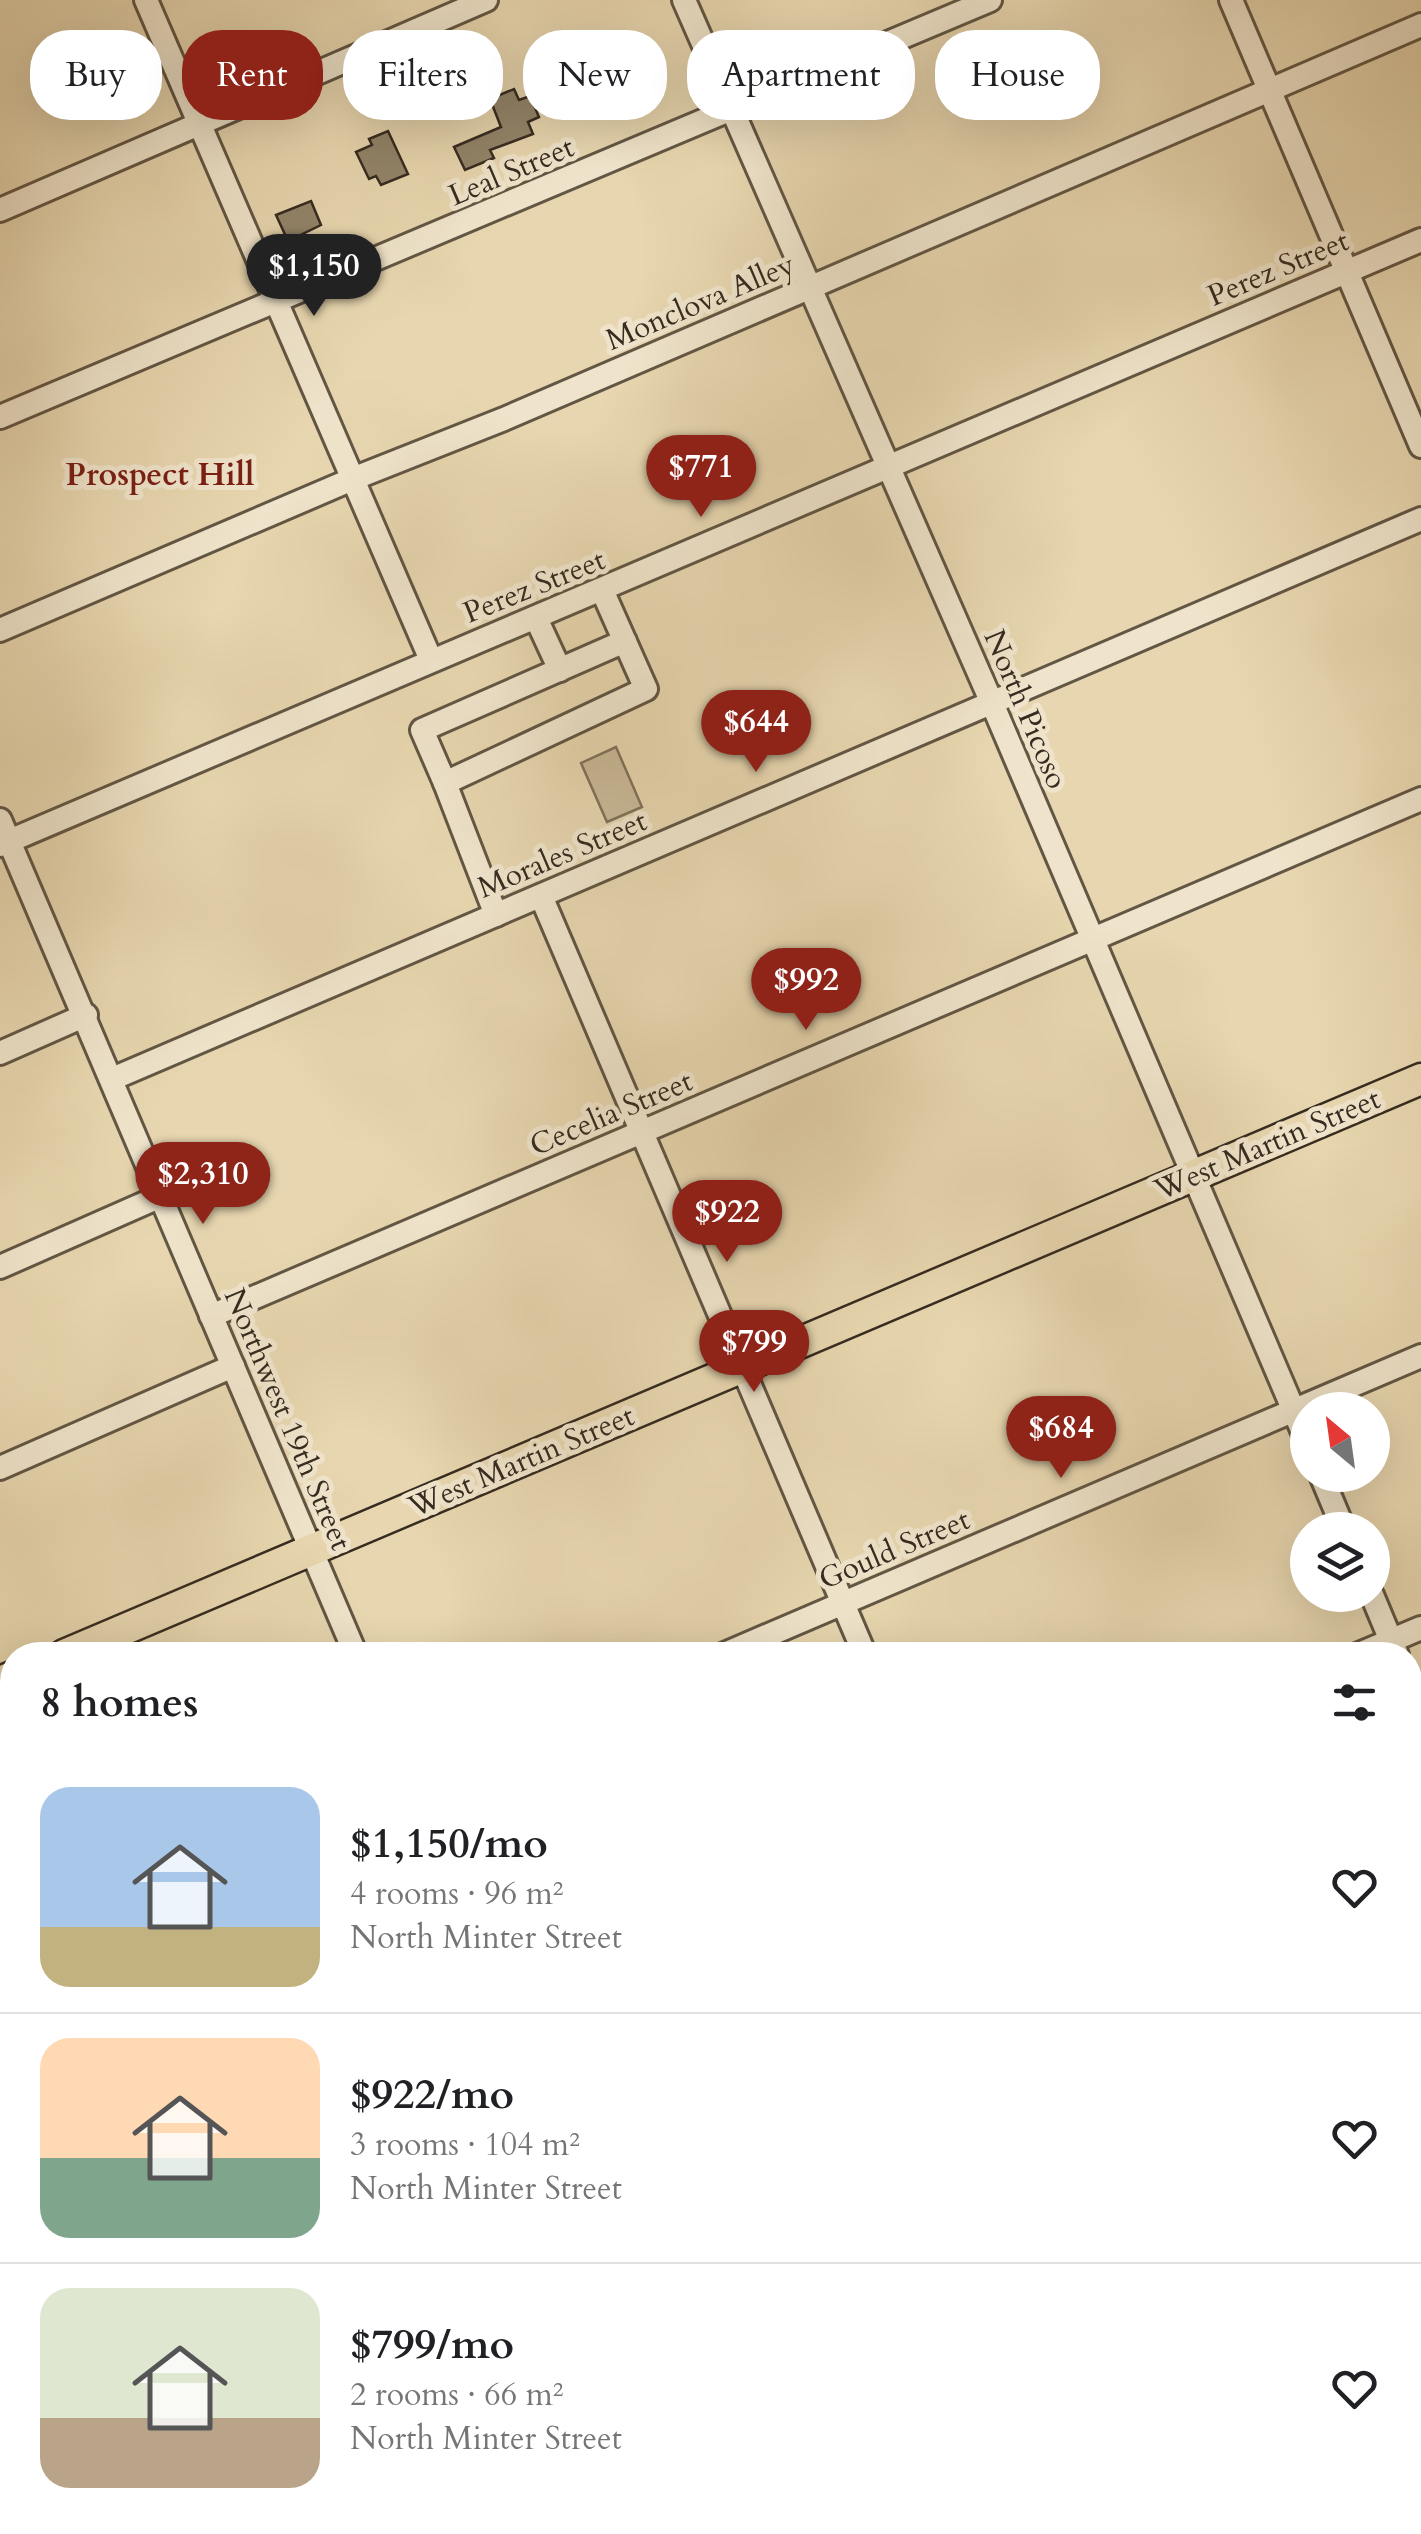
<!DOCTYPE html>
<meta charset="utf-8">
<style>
:root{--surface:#fff;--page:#f6f6f6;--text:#202124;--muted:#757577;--line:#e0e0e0;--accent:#8f2418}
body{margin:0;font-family:Cardo,serif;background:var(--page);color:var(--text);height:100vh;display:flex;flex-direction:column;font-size:38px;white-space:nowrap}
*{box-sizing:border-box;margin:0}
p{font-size:32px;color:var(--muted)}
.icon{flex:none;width:55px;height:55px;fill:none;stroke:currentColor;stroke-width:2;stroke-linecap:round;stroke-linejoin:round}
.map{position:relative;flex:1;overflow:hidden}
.panel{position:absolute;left:0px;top:1642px;width:1422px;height:892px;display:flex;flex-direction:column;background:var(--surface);border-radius:40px 40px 0 0;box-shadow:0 10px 40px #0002}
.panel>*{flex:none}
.hud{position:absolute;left:30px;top:30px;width:1362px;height:90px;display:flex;gap:20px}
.needle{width:65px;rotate:331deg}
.controls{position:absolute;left:1290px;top:1392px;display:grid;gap:20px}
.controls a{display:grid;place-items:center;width:100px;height:100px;border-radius:50%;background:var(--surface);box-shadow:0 10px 40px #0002;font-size:50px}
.price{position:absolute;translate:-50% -85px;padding:0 22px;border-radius:35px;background:var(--accent);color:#fff;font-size:32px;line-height:65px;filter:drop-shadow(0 2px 5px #0008)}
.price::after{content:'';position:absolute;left:50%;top:60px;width:30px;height:22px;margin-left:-15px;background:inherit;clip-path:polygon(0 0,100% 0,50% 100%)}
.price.active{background:#222;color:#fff}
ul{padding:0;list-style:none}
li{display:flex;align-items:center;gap:30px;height:250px;padding:0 40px}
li+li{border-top:2px solid var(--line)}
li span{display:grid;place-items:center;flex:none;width:280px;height:200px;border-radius:30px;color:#555}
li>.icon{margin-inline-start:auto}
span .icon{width:120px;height:120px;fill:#fffc;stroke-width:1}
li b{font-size:42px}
h2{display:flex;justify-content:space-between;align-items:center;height:120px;padding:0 40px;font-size:42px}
.pill{padding:0 35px;border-radius:40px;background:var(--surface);box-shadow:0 10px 40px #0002;font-size:35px;line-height:90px}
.pill.active{background:var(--accent);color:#fff}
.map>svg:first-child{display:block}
.green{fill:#c9b997;stroke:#80725c;stroke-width:2.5}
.building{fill:#92846a;stroke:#362b20;stroke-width:2.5}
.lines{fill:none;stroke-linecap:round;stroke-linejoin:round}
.minor-casing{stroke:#625644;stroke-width:28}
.major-casing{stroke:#362b20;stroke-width:35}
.minor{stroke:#efe4cb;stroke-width:22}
.major{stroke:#e7d6af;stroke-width:30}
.labels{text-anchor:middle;stroke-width:10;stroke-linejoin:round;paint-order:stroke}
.street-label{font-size:30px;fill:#362b20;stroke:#efe4cb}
.neighbourhood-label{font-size:32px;font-weight:bold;fill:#7a1f14;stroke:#efe4cb}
</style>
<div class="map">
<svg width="1421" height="2534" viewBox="0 0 1421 2534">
<rect width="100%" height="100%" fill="#e7d6af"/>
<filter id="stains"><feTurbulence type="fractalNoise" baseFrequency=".002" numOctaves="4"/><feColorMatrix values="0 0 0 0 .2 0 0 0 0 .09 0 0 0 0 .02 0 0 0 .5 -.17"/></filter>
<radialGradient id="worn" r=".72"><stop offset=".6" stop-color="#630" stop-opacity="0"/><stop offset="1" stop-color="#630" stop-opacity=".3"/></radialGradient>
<path class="green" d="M616 747 642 807 607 822 581 763Z"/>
<g class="building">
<path d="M514 89 519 100 530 96 539 117 528 122 533 134 490 150 494 158 465 170 454 147 501 127 490 99Z"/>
<path d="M388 131 408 174 381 185 376 176 369 179 356 152 372 145 369 139Z"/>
<path d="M311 201 321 225 288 241 276 215Z"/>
</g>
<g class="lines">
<defs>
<g id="minor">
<path d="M146 0 431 660"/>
<path d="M684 0 992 703 1308 1444"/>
<path d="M1231 0 1421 446"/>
<path d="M0 210 486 0"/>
<path d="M0 417 990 0"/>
<path d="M602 590 646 689 445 783 422 730 625 641"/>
<path d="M536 618 560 670"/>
<path d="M0 630 355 478 504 419 1421 25"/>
<path d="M445 783 496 915"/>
<path d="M0 820 356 1655"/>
<path d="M0 845 1421 240"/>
<path d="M541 896 865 1655"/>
<path d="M0 1053 86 1015"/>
<path d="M112 1079 1421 519"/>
<path d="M0 1267 161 1196"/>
<path d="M211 1316 1421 799"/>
<path d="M0 1468 233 1366"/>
<path d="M1321 1475 1344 1530"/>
<path d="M1372 1595 1397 1655"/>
<path d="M722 1655 1421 1356"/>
<path d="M1357 1655 1421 1628"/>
<path d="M1410 1685 1421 1710"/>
<path d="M0 1801 12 1831"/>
<path d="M0 1904 12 1899"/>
<path d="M1410 1932 1421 1927"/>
<path d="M0 2112 12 2106"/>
<path d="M1410 2275 1421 2271"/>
<path d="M0 2320 12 2315"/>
<path d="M307 2522 312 2534"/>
<path d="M716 2522 721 2534"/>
<path d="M1232 2522 1237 2534"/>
<path d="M0 2528 13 2522"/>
<path d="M398 2534 425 2522"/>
<path d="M798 2534 825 2522"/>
</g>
<g id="major">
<path d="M64 1655 1421 1079"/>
<path d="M0 1682 12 1677"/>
</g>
</defs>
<use href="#minor" class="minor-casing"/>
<use href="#major" class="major-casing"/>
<use href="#minor" class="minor"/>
<use href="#major" class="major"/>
</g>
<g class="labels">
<g class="street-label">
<text transform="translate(511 171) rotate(-23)" y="10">Leal Street</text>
<text transform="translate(1278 268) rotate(-23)" y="10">Perez Street</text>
<text transform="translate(700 302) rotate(-23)" y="10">Monclova Alley</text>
<text transform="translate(534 586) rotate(-22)" y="10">Perez Street</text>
<text transform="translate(1026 709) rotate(67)" y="10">North Picoso</text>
<text transform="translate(562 854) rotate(-23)" y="10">Morales Street</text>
<text transform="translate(611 1113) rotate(-23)" y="10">Cecelia Street</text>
<text transform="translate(1267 1144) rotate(-23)" y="10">West Martin Street</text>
<text transform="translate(288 1419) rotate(67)" y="10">Northwest 19th Street</text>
<text transform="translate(521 1461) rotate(-23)" y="10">West Martin Street</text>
<text transform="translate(894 1549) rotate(-23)" y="10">Gould Street</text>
</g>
<g class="neighbourhood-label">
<text x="160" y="485">Prospect Hill</text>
</g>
</g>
<rect width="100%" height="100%" filter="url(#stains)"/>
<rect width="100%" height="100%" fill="url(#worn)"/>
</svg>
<div class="controls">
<a><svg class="needle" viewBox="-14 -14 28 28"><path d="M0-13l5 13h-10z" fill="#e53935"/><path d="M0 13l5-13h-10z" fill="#757577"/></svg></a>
<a><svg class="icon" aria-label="layers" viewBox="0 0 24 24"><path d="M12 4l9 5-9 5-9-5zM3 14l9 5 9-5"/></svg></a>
</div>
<b class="price active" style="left:314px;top:319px">$1,150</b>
<b class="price" style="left:701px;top:520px">$771</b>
<b class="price" style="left:756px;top:775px">$644</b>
<b class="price" style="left:806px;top:1033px">$992</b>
<b class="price" style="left:203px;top:1227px">$2,310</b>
<b class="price" style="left:727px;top:1265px">$922</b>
<b class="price" style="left:754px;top:1395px">$799</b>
<b class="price" style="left:1061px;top:1481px">$684</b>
<div class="hud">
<a class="pill">Buy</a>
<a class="pill active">Rent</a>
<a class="pill">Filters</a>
<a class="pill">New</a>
<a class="pill">Apartment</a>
<a class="pill">House</a>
</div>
<section class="panel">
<h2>8 homes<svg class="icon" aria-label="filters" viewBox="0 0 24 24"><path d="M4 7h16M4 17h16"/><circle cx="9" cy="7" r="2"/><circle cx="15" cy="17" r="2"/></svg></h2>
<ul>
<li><span style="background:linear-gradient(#a9c7e8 70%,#c2b280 0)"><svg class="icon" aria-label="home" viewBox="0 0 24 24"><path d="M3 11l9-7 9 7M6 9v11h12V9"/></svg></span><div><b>$1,150/mo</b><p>4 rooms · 96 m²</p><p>North Minter Street</p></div><svg class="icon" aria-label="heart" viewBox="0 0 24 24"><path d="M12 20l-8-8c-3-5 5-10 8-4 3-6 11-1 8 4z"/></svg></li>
<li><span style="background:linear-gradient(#ffd9b3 60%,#7fa58c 0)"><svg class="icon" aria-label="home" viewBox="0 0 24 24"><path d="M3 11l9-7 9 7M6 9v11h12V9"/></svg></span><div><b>$922/mo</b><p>3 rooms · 104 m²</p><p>North Minter Street</p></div><svg class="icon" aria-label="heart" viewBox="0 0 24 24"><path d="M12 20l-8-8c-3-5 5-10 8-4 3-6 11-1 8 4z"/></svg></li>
<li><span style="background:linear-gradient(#dfe7d0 65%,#b9a48a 0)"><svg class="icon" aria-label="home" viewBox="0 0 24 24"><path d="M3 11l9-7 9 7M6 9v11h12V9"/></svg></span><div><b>$799/mo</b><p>2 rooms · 66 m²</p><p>North Minter Street</p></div><svg class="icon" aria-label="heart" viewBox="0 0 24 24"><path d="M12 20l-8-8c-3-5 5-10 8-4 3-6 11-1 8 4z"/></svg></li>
</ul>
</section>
</div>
